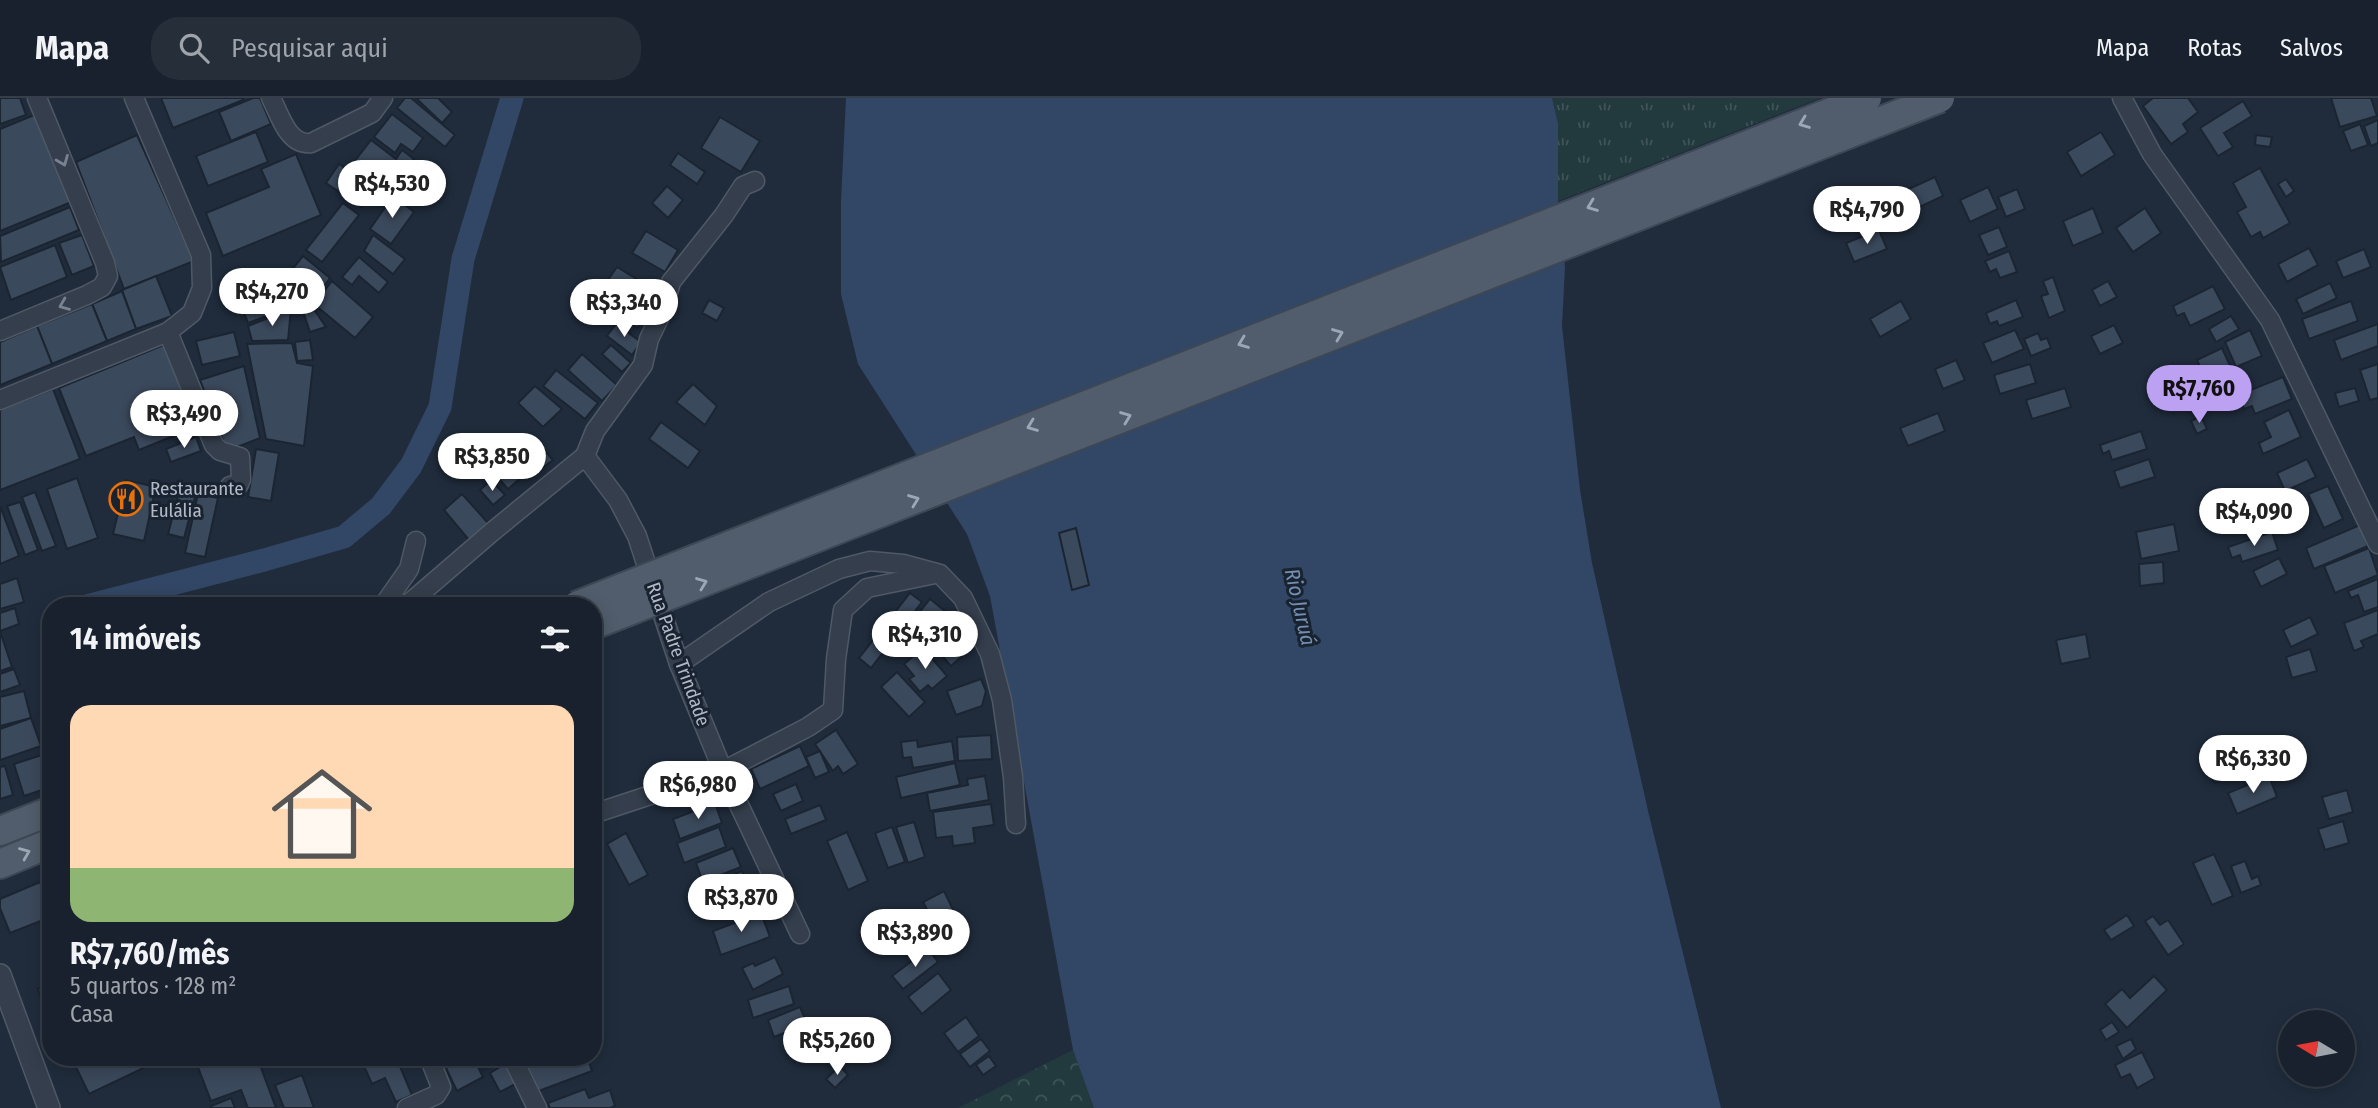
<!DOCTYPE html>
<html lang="pt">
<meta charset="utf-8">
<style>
:root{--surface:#18212d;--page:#252e39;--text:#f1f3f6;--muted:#9fa3aa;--line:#363e49;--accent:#bca0f2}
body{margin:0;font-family:"Fira Sans Condensed",sans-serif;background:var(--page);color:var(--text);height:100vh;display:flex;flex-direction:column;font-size:26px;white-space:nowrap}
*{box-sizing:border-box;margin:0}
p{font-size:23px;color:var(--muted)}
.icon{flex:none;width:38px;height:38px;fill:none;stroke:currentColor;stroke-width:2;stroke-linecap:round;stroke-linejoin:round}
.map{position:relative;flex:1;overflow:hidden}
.side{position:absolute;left:42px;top:499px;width:560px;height:469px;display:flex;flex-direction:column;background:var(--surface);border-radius:28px;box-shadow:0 4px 18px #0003,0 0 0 2px var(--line)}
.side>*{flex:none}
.needle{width:46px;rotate:280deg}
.fabs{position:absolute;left:2278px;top:912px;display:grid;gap:14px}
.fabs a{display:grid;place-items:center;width:77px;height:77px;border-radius:50%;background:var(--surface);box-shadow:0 4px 18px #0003,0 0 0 2px var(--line);font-size:35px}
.price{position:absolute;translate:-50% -60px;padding:0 16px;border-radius:24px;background:#fff;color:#222;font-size:23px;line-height:46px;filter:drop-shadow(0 2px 4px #0008)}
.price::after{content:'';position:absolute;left:50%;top:42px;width:21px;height:16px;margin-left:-10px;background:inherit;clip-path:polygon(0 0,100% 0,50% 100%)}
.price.selected{background:var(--accent);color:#111}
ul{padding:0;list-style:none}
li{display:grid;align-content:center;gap:14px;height:371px;padding:0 28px}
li+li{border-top:2px solid var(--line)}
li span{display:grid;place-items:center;height:217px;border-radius:21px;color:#555}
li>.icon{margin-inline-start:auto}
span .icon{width:126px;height:126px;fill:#fffc;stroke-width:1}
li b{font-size:30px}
h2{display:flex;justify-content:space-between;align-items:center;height:84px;padding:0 28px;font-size:30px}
header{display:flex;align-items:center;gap:42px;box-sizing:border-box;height:98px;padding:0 35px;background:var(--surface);border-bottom:2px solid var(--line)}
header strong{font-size:33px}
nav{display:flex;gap:38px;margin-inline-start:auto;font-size:24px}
.search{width:490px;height:63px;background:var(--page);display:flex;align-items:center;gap:18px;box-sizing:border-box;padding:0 24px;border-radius:28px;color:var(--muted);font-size:26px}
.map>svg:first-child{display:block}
.grass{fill:url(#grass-tufts)}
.forest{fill:url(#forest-crowns)}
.water{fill:#324765}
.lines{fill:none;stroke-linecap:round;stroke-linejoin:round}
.canal{stroke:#324765;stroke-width:23}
.building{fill:#3b495c;stroke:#1b2532;stroke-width:2}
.minor-casing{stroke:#4f5966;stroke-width:21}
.tertiary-casing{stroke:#4f5966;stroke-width:24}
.primary-casing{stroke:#3d4755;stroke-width:32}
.minor{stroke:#343e4c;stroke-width:18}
.tertiary{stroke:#343e4c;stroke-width:21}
.primary{stroke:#515d6c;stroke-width:28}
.primary-bridge-casing{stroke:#3d4755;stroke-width:32;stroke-linecap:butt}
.primary-bridge{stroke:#515d6c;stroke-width:28}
.oneway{stroke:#9ca7b6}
.oneway2{stroke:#788290}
.labels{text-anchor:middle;stroke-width:6;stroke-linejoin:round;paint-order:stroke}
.poi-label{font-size:19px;fill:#afb9c8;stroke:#192330;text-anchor:start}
.street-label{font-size:19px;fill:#afb9c8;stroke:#192330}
.water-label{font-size:21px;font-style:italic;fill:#748fb2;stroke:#192330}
</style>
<header>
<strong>Mapa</strong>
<div class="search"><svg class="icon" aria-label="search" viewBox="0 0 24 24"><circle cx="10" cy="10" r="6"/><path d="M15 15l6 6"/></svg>Pesquisar aqui</div>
<nav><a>Mapa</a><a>Rotas</a><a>Salvos</a></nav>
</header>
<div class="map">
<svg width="2378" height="1010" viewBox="0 0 2378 1010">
<defs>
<pattern id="grass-tufts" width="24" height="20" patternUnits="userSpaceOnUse" patternTransform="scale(1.75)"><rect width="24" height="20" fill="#223a3d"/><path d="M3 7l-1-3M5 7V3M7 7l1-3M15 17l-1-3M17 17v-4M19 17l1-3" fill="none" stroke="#405458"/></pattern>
<pattern id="forest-crowns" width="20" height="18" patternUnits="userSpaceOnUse" patternTransform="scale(1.75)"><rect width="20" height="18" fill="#223a3d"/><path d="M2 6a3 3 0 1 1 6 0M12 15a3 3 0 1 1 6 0" fill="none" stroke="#405458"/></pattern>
</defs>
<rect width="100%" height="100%" fill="#202c3c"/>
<path class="grass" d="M1552 0H1820L1558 103V25Z"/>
<path class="forest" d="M1073 952 1094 1010H958Z"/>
<path class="water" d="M846 0H1552L1558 25V103L1565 169 1562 228 1580 392 1592 465 1649 717 1721 1010H1094L1073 952 990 498 967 436 858 266 841 196V103Z"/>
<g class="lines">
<path class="canal" d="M87 508 264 462 344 439 381 408 411 368 440 309 463 161 512 0"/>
</g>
<g class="building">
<path d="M0 0H20L26 17 0 26Z"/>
<path d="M161 0H243V2L173 30Z"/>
<path d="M253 0H260L271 26 231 43 219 14Z"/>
<path d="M405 0H411L455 37 445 49 397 10Z"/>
<path d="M416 0H438L452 14 442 25Z"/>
<path d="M2153 0H2188L2198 14 2183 26 2188 34 2171 46 2143 8Z"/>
<path d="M2331 0H2371L2377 18 2340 29Z"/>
<path d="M2243 3 2252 18 2224 35 2233 49 2218 58 2200 30Z"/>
<path d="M39 15 74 103 0 133V31Z"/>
<path d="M392 16 423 40 413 54 401 46 395 55 374 39Z"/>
<path d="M720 19 760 43 741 74 701 50Z"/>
<path d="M2378 22V45L2371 48 2364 28Z"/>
<path d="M2360 26 2368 47 2351 53 2343 33Z"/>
<path d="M256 34 268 64 208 88 196 58Z"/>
<path d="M2101 34 2115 57 2081 78 2067 54Z"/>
<path d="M137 37 194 163 124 191 76 64Z"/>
<path d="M2256 37 2272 39 2270 49 2255 47Z"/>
<path d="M371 42 396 61 402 52 414 61 408 68 416 74 407 87 392 75 381 90 351 68Z"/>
<path d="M678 55 705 74 697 86 670 67Z"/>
<path d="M296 56 321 117 223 158 206 115 269 89 261 71Z"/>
<path d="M339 66 375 90 362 109 326 85Z"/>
<path d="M2260 70 2290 125 2263 140 2260 134 2251 139 2237 114 2246 109 2233 85Z"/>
<path d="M1935 79 1943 98 1911 113 1902 94Z"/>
<path d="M2286 81 2294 93 2286 99 2278 86Z"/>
<path d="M667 88 683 102 668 120 652 105Z"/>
<path d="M1988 89 1998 111 1970 124 1960 102Z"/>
<path d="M2017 91 2025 111 2006 119 1998 99Z"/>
<path d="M393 98 414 114 391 146 370 131Z"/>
<path d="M343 105 359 117 322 164 306 152Z"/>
<path d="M70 109 79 132 1 164 0 138Z"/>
<path d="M2093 110 2103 135 2073 148 2063 123Z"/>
<path d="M2145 110 2161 135 2133 154 2116 130Z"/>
<path d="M1999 129 2007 149 1988 157 1979 137Z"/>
<path d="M1879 132 1887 151 1854 164 1846 145Z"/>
<path d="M646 133 678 152 665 174 632 155Z"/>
<path d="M82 137 94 168 72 177 59 145Z"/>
<path d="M373 137 405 161 393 176 364 153Z"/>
<path d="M55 147 67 179 11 202 0 169Z"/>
<path d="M2309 150 2318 167 2287 184 2278 166Z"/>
<path d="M2364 151 2371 169 2343 180 2336 163Z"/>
<path d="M2009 153 2017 174 2000 180 1996 171 1990 174 1985 163Z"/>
<path d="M303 158 330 180 318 196 290 174Z"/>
<path d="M359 159 388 184 379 195 359 178 352 187 342 179Z"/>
<path d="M617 169 648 188 636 206 605 186Z"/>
<path d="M156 178 172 218 136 231 122 192Z"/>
<path d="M291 178 314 197 311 207 326 229 310 234Z"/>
<path d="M2053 179 2065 213 2049 220 2041 198 2048 196 2043 183Z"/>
<path d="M332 183 373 219 355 240 314 206Z"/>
<path d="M2108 183 2117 199 2100 208 2092 192Z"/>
<path d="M2330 185 2337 200 2303 216 2296 201Z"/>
<path d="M283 186 291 209 248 225 239 203Z"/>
<path d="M2213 188 2225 211 2190 228 2184 215 2177 218 2173 208Z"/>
<path d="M122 193 136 231 107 243 92 206Z"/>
<path d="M709 202 724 210 717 223 702 215Z"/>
<path d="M2016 202 2023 219 1999 228 1997 223 1990 226 1986 215Z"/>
<path d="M619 203 643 223 637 230 613 211Z"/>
<path d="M1901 203 1911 221 1880 239 1870 221Z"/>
<path d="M2351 203 2358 223 2309 241 2302 221Z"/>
<path d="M92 206 107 243 52 266 37 228Z"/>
<path d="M291 211 288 242 252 243 248 228Z"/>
<path d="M2231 218 2239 231 2216 244 2209 231Z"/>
<path d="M616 226 641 244 632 257 607 238Z"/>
<path d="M2378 226V248L2341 262 2334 242Z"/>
<path d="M2114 227 2123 245 2100 256 2091 238Z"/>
<path d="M37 228 52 266 0 287V244Z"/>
<path d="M2015 232 2024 251 1992 265 1983 245Z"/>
<path d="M2250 232 2262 258 2236 269 2225 244Z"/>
<path d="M234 234 240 258 202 267 196 243Z"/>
<path d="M2038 235 2041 242 2047 240 2051 250 2031 258 2024 241Z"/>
<path d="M310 242 313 262 297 263 295 244Z"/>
<path d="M292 245 297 265 313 268 304 348 266 341 247 246Z"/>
<path d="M166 246 198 328 139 352 134 339 86 358 59 290Z"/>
<path d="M611 247 631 265 622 274 602 256Z"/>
<path d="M2222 250 2231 270 2218 277 2215 271 2204 277 2197 262Z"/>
<path d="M582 256 617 287 602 303 568 272Z"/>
<path d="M1956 262 1965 282 1943 291 1935 271Z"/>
<path d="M2030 266 2036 285 2000 296 1994 277Z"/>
<path d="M2378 266V300L2370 302 2360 272Z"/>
<path d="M244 268 260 340 227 353 200 282Z"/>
<path d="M556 272 598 305 585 321 543 288Z"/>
<path d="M2283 279 2292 301 2255 316 2252 308 2244 311 2238 297Z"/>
<path d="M693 286 717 308 705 327 676 304Z"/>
<path d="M535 288 562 311 543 329 518 305Z"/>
<path d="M2065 290 2071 309 2032 321 2026 302Z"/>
<path d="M2355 290 2359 303 2339 309 2335 295Z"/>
<path d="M53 291 80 361 0 392V312Z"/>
<path d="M2289 312 2301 339 2263 356 2259 345 2271 339 2264 324Z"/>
<path d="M1938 315 1945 333 1908 348 1900 330Z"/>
<path d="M2201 318 2207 331 2197 336 2191 323Z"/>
<path d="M661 324 700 353 688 370 649 341Z"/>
<path d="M2141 333 2147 351 2112 362 2109 353 2103 356 2100 347Z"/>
<path d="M196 339 201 353 171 364 166 351Z"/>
<path d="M536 342 553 362 541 371 524 351Z"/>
<path d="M498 347 525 376 508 391 482 362Z"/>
<path d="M256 351 279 355 271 403 248 399Z"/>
<path d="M2149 361 2155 379 2120 390 2114 373Z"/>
<path d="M2307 361 2316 379 2285 393 2277 375Z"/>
<path d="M77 380 98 440 67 451 47 391Z"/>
<path d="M126 382 156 389 144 443 113 436Z"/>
<path d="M491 382 505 397 493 407 480 392Z"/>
<path d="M2328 388 2343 421 2324 430 2308 396Z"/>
<path d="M180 391 196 395 184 440 168 436Z"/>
<path d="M35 394 56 448 42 453 22 399Z"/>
<path d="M198 396 218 400 205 459 185 455Z"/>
<path d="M462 396 488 425 469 442 444 412Z"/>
<path d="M2297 396 2303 411 2258 430 2252 415Z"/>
<path d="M20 404 38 452 25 457 7 408Z"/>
<path d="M0 408 19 458 0 466Z"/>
<path d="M2174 426 2179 453 2141 461 2136 434Z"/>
<path d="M2360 427 2368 448 2314 471 2306 450Z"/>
<path d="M1076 430 1089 487 1072 492 1059 435Z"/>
<path d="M2272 434 2278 452 2242 464 2240 457 2232 460 2228 449Z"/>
<path d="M2369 450 2378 477 2335 495 2324 468Z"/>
<path d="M2279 460 2287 476 2261 489 2253 473Z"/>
<path d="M2163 464 2164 485 2140 488 2139 466Z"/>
<path d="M17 480 24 504 0 511V486Z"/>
<path d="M2378 481V509L2364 514 2358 497 2351 500 2348 493Z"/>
<path d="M910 495 922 504 871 570 859 560Z"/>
<path d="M930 501 945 513 911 555 896 544Z"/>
<path d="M15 510 19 526 0 533 12 569 0 573V515Z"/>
<path d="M2378 512V536L2361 543 2364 549 2354 553 2344 525Z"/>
<path d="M2310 519 2318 536 2291 549 2283 532Z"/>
<path d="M952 526 972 549 951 568 937 552 932 556 927 549Z"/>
<path d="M2086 536 2090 560 2061 566 2056 542Z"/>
<path d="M923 550 947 578 932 591 928 587 920 594 909 581 914 578 904 566Z"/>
<path d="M2310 551 2317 573 2292 580 2286 559Z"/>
<path d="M14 571 20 587 0 594V576Z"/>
<path d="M897 574 925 604 909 619 881 589Z"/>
<path d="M981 581 986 593 982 608 956 617 947 593Z"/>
<path d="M24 593 31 620 0 628V599Z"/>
<path d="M31 620 41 648 0 662V631Z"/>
<path d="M836 632 858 666 843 676 838 668 833 673 815 646Z"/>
<path d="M991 637 992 661 958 663 957 639Z"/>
<path d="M917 642 918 649 952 643 955 663 913 670 911 659 903 660 901 644Z"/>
<path d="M2236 644 2240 654 2261 644 2268 661 2214 685 2203 659Z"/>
<path d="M800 648 809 668 760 691 751 671Z"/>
<path d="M820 653 829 674 815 680 806 659Z"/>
<path d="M51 654V689L24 698 14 666Z"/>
<path d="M955 665 960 687 901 700 896 679Z"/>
<path d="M5 668 13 697 0 701V669Z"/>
<path d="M985 678 989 702 930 713 927 695 968 687 967 681Z"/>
<path d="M2269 678 2277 699 2237 716 2228 695Z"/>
<path d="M796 686 803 703 781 713 773 696Z"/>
<path d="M2347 692 2353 714 2329 721 2322 699Z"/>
<path d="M715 705 722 725 680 741 673 721Z"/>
<path d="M991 706 994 727 973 730 975 745 953 748 952 738 936 740 933 714Z"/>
<path d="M820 707 826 722 791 736 785 721Z"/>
<path d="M2343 723 2349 745 2325 752 2318 731Z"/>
<path d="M914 724 925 759 908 765 896 729Z"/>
<path d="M719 729 726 749 684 765 677 745Z"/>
<path d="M892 729 905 764 888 770 875 735Z"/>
<path d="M847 734 868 783 848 792 827 743Z"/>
<path d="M626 735 648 777 629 787 607 746Z"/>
<path d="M733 750 741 769 703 784 696 765Z"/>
<path d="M2214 756 2233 798 2212 807 2193 765Z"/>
<path d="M2245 763 2252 781 2258 778 2261 787 2241 795 2231 768Z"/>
<path d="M742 773 749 793 704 810 697 790Z"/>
<path d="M40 784 51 811V819L10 835 0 810V801Z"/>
<path d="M944 793 956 818 936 828 923 804Z"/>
<path d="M761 815 770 839 721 857 713 833Z"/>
<path d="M2127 817 2134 828 2111 842 2104 832Z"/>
<path d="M2153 818 2160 827 2168 822 2184 846 2168 857 2145 823Z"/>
<path d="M888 820 897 835 870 853 860 837Z"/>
<path d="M928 851 938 864 903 891 892 878Z"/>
<path d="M775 859 783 876 753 892 742 870 753 865 755 868Z"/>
<path d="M938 875 951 892 922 916 908 899Z"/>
<path d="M2154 878 2167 892 2127 930 2105 906 2122 891 2130 900Z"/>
<path d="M51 886V929L38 891Z"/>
<path d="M789 888 794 906 753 920 748 902Z"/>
<path d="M800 909 807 926 774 939 768 922Z"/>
<path d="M966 919 979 938 958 954 944 935Z"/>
<path d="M2112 924 2119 934 2106 942 2100 932Z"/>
<path d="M981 941 990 953 970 969 960 956Z"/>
<path d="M2131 941 2136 951 2123 961 2116 948Z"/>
<path d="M2142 954 2155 980 2137 990 2130 976 2121 980 2115 967Z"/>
<path d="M989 958 996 968 983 977 976 967Z"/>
<path d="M88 959H149L152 966 89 996 74 965Z"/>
<path d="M194 959H257L276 1010H248L241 992 211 1003Z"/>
<path d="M379 959H396L412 997 396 1004 385 980 372 986 363 966Z"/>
<path d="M468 959H473L483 979 457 993 446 970Z"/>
<path d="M475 959H502L483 972Z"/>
<path d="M551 959H587L592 973 536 994 526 969Z"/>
<path d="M510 963 521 983 500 994 490 975Z"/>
<path d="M840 968 848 977 835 990 826 981Z"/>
<path d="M302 977 314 1010H284L275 987Z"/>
<path d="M585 991 589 1000 610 992 615 1008 610 1010H550L548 1005Z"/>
<path d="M231 1000 235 1010H212L211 1008Z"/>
</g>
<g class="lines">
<defs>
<g id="minor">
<path d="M271 0C280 17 288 48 311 45L372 15 383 0"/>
<path d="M2122 0 2152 56 2270 222 2378 446"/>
<path d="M0 233 87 197 102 189 108 178 105 165 37 0"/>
<path d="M168 234 214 347 220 353 240 359 241 381 239 386 230 388"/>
<path d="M0 302 168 234 192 215 202 190 201 157 134 0"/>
<path d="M585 358 618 402 637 438 679 566 723 673 800 836"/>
<path d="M383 508 409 471 416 443"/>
<path d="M406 508 492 434 585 358 595 333 643 267 649 241 663 212 671 184 724 117 743 88 755 83"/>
<path d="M679 566 769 504 839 471 870 463 903 466 940 476 963 500 990 556 1002 602 1013 679 1016 726"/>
<path d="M593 716 723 673 808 629 833 612 836 561 843 512 867 490 935 476"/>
<path d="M512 959 537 1010"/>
<path d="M407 1010 436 997 441 989 429 959"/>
</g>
<path id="tertiary" d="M0 877 49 1010"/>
<g id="primary">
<path d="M0 733 51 713"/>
<path d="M0 766 51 745"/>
</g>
</defs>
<use href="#minor" class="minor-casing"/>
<use href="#tertiary" class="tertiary-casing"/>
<use href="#primary" class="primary-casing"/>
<use href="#minor" class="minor"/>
<use href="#tertiary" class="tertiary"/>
<use href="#primary" class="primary"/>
<defs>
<g id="primary-bridge">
<path d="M576 508 1867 0"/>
<path d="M593 527 1940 0"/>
</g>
</defs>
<use href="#primary-bridge" class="primary-bridge-casing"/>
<use href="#primary-bridge" class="primary-bridge"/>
</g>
<defs><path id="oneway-chevron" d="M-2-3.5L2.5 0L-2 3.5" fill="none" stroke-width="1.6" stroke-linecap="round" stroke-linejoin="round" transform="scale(1.75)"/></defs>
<g class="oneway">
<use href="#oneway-chevron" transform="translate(1804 25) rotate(159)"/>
<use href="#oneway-chevron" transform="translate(1592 108) rotate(159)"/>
<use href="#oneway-chevron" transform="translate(1338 236) rotate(-21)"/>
<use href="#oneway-chevron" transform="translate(1243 245) rotate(159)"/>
<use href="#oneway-chevron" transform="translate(1126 319) rotate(-21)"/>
<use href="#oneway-chevron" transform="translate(1032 328) rotate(159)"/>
<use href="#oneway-chevron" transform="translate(914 402) rotate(-21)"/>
<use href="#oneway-chevron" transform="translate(702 485) rotate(-21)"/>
<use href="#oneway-chevron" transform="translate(25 755) rotate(-22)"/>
</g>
<g class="oneway2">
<use href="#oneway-chevron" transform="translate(63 63) rotate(68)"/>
<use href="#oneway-chevron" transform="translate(64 207) rotate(158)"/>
</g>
<defs>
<symbol id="restaurant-ring" viewBox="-11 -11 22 22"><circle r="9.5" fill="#192330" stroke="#e8710a" stroke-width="1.5"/><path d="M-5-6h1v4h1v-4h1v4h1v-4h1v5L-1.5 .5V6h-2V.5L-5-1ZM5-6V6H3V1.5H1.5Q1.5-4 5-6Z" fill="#e8710a"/></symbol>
</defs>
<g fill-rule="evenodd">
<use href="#restaurant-ring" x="107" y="382" width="38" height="38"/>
</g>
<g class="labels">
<g class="poi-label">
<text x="150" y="397">Restaurante<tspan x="150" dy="22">Eulália</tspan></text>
</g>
<g class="street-label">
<text transform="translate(679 556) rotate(70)" y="7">Rua Padre Trindade</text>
</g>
<g class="water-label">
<text transform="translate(1300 509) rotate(77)" y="7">Rio Juruá</text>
</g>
</g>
</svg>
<div class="fabs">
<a><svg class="needle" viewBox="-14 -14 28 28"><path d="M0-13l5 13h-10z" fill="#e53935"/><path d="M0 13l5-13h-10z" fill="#9fa3aa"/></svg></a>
</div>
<b class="price" style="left:392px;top:122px">R$4,530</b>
<b class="price" style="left:1867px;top:148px">R$4,790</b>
<b class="price" style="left:272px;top:230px">R$4,270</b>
<b class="price" style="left:624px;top:241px">R$3,340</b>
<b class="price selected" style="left:2199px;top:327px">R$7,760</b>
<b class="price" style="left:184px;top:352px">R$3,490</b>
<b class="price" style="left:492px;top:395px">R$3,850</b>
<b class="price" style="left:2254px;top:450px">R$4,090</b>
<b class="price" style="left:925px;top:573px">R$4,310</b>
<b class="price" style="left:2253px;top:697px">R$6,330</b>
<b class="price" style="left:698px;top:723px">R$6,980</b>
<b class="price" style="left:741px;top:836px">R$3,870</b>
<b class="price" style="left:915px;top:871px">R$3,890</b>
<b class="price" style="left:837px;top:979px">R$5,260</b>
<section class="side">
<h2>14 imóveis<svg class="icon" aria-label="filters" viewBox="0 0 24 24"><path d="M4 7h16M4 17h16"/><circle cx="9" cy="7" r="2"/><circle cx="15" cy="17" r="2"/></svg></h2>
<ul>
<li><span style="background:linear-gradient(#ffd9b3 75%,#8fb573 0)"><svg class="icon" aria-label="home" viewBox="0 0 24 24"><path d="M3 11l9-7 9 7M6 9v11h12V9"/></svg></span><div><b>R$7,760/mês</b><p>5 quartos · 128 m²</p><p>Casa</p></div></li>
</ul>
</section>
</div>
